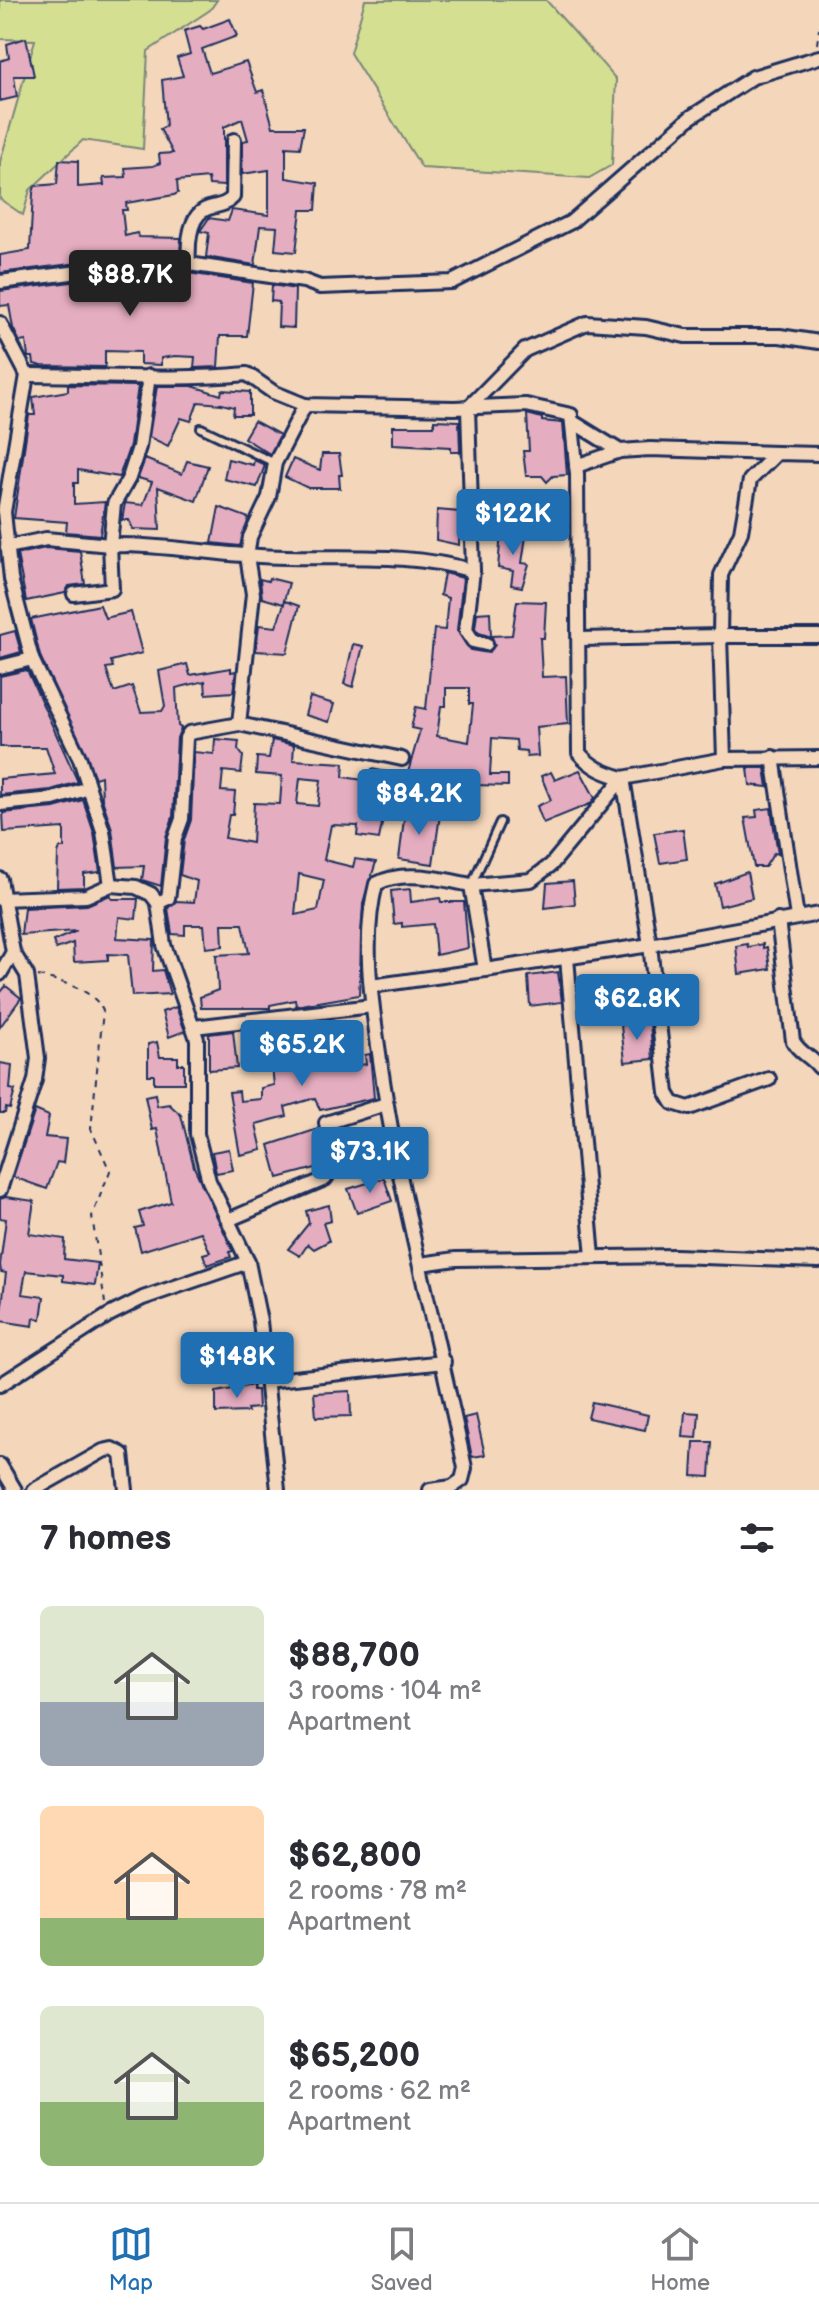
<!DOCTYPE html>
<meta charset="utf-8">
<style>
:root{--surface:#fff;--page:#f2f2f3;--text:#2b2b33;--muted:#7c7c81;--line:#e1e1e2;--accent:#1f6fb2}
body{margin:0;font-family:"Balsamiq Sans",sans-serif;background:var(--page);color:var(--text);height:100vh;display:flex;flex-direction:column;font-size:30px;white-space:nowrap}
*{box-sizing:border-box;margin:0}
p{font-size:26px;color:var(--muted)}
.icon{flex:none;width:44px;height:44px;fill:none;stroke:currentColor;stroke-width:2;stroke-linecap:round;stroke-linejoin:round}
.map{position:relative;height:1490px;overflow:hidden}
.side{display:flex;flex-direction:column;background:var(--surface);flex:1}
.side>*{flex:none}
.price{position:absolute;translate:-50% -68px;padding:0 18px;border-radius:8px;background:var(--accent);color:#fff;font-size:26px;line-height:52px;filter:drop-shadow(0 2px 4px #0008)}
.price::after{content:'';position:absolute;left:50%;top:48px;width:24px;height:18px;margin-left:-12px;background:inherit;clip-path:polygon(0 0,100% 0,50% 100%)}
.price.on{background:#222;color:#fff}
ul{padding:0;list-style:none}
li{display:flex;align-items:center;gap:24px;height:200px;padding:0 40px}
li span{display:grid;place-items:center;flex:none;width:224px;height:160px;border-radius:12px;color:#555}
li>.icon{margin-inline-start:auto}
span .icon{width:96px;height:96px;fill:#fffc;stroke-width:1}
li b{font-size:34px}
h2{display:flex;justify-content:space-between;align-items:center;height:96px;padding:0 40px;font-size:34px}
.tab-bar{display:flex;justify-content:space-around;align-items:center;height:112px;border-top:2px solid var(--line);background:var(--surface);font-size:22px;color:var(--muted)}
.tab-bar a{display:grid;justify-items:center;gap:4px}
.tab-bar .on{color:var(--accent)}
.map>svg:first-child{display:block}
.green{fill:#d4df92;stroke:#788778;stroke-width:2}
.building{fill:#e5adc0;stroke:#1b2f5e;stroke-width:2;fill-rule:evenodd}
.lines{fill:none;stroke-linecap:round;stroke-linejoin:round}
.lane-casing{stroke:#1b2f5e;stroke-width:12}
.street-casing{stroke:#1b2f5e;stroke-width:18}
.path{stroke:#1b2f5e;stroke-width:2;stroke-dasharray:6 6;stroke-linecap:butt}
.lane{stroke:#f4d6ba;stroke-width:6}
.street{stroke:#f4d6ba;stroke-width:12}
</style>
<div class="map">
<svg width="819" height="1490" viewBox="0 0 819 1490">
<rect width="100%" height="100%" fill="#f4d6ba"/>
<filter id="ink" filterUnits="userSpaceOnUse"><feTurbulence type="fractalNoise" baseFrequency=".0125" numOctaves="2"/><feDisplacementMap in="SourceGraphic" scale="16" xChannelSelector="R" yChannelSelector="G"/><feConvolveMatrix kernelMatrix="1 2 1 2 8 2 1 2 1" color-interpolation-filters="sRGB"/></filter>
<g filter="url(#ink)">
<g class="green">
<path d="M0 0H217L210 10 148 51 143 149 83 140 30 190 23 215 0 199V162L35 40 0 39Z"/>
<path d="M365 0H546L616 79 612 165 589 178 422 168 350 53Z"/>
</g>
<g class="building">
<path d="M230 19 237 36 202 49 210 73 246 62 257 92 263 90 273 127H304L300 148 286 147V178L318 183 316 210H301L296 252 275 250 277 227 260 226 255 265 206 257 209 233 200 231 209 218 228 221 232 210 269 215V170L242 174 243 141 248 140 242 119 224 127V186L209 185 208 178 177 181 178 193 174 195 126 203 127 210H122L125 236 137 233 139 237 181 238 180 255H141L0 273V255L30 250 33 193 35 186 57 184 59 160 78 161V187L104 185 103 178 126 177 125 168 153 166 160 163 159 154 173 153 160 129 166 126 162 80 183 76 177 58 190 54 184 31 200 26 203 29Z"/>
<path d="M26 38 34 76H14L17 97 0 101V61L9 58 7 44Z"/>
<path d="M143 273H188L253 283 247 336H220L218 367 194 368 195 357 175 356 161 358V365L140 364V352L105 351V367L42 366 34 364 33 357H28L26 341 20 342 13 328 9 305 0 306V291Z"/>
<path d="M272 285 295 289 294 328 278 327 279 302 271 301Z"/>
<path d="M68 385 138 386 130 445 119 477 78 470V483H74V504L105 502 100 535 66 532 67 522 14 518 29 415H35L33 397 68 391Z"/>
<path d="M157 386H192L221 395 222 390 250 392V415H233L234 407 222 404 198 402 191 421 181 418 168 446 149 437Z"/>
<path d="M527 414 542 418V421L563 423 567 475 553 476 547 482 542 476H526L523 451H529Z"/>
<path d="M434 420 459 421 460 452H451V447L393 444V426H434Z"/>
<path d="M254 421 280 435 270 454 244 438Z"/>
<path d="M322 454H339L342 475H339L340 488H308L285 477 293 459 320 470Z"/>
<path d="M145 459 182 474 187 461 208 466 196 501 158 487 160 530 133 529 129 520H122L125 503 143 505 152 482 138 478Z"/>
<path d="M228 459 253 465 254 460 265 465 257 487 224 479Z"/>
<path d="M219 507 249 518 240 546 212 543Z"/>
<path d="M437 510 460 512 459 545 436 540Z"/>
<path d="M501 532 526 536 522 563 529 564 522 587 511 585 513 571 498 568Z"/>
<path d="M46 548 80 551 85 584 69 586 65 593 26 601 17 554Z"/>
<path d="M444 573 463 578 457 630 471 650 488 653 495 645 492 637 479 633 475 628 477 613 490 612 491 636 512 635 517 601 546 602 544 638H540L542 677 566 676 568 724 536 727 538 756 527 757 526 751 517 750 516 740 492 738 490 775H508V786L405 783 420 730 411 728 416 707 426 709 434 629 445 630 448 598 440 595ZM446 688H469V704H473L469 742 437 736 441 706H446Z"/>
<path d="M269 578 289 583 283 604 262 598 260 579 268 581Z"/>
<path d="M285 601 299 606 287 653 256 651 259 625 276 627Z"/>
<path d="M100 605 105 618 131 612 142 653 111 661 113 667 106 668 114 692 132 686 141 712 162 711 165 706 159 671 187 664 190 675 231 668V672L236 671 233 692 206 694 205 681 176 688 178 726 181 728 177 738 173 817 166 837 161 886 142 880 144 866 117 867 112 829 102 799 101 776 95 778 40 656 31 619Z"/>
<path d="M15 631 21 652 0 658V635Z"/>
<path d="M353 644 363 646 353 687 344 684Z"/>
<path d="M27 670 78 782 51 790 0 795V779L55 774 46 747H0V676Z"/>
<path d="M310 697 334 704 329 722 305 715Z"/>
<path d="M215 739 239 741 238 749 243 756 241 773 223 771 221 791 235 792 233 815H229L225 838 252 843 254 803 280 804 282 776 256 774 257 757 269 758 272 740 294 745 293 760 344 763 343 777 370 781 372 769 392 773 379 839 357 836 358 826 331 825 324 860 353 867 355 859 376 862 363 903 359 995 296 1006 295 1000 270 1005V1008H201L200 997 218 990 216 955 249 953 243 924H222L223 946 206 948 204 925H185V935L172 934 168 908 176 901 194 902 197 881 180 875 184 840 191 820 194 752 214 754ZM300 778 321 780 318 806 297 804ZM299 874 324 880 318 910 295 915Z"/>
<path d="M748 768H765L768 787 750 785Z"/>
<path d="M580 770 595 798 590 804 543 823 537 806 551 800 541 776 551 772 555 780Z"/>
<path d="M83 800 94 833 100 872 84 874V887L57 888 58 854 60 848H64V828L4 832 3 813 54 808Z"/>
<path d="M771 808 778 854 774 853 765 867H754L745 818 757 817 756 810Z"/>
<path d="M405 811 440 815 433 864 399 859Z"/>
<path d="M683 829 687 859 660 863 654 833Z"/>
<path d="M747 872 752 898 720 906 715 884Z"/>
<path d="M573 881 575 904 545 908 547 883Z"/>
<path d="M410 889 411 902 440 898 441 902H464L468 948 436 955 433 924 402 927V923L394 924 391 891Z"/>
<path d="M110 895 112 899H138L136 919 119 917 117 938 154 940 153 971 163 970 170 994 132 996 128 955 108 954V960L74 962 73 943 56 949 53 941 77 931 21 935 24 908 87 905Z"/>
<path d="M747 944 748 947 763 944V948L767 947 770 969 739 974 736 946Z"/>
<path d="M558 972 562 1002 530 1006 528 976Z"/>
<path d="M6 986 21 998 0 1027V993Z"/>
<path d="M176 1007 185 1031 169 1037 162 1012Z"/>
<path d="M650 1022 653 1059 625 1062 621 1025Z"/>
<path d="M332 1030 339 1069 366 1064 365 1055 370 1054 374 1098 320 1110 315 1098 285 1107 287 1116 256 1124 262 1150 240 1155 229 1092 239 1091 240 1101 261 1099V1088L274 1085 271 1059 296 1057 295 1051 309 1048 308 1039 313 1038 312 1034Z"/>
<path d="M233 1031 237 1068 209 1070V1034Z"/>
<path d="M270 1034 271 1067 253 1068 244 1035Z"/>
<path d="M157 1042 160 1057H178V1064H184V1083H154V1075H148V1044Z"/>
<path d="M0 1063 12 1065 10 1089 15 1090 10 1109 6 1108 5 1113H0Z"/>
<path d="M155 1094 157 1106 169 1104 181 1115 194 1167 233 1251 229 1252 231 1257 207 1265 203 1254 210 1252 201 1232 141 1251 135 1228 143 1226 139 1212 171 1202 157 1129 152 1130 145 1096Z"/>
<path d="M35 1110 49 1116 45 1137 66 1139 63 1163 57 1162 47 1189 13 1177Z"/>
<path d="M318 1129 323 1166 278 1178 269 1145Z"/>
<path d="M229 1149 233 1170 216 1173 212 1152Z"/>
<path d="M384 1178 392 1201 357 1213 348 1189Z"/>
<path d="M6 1197 34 1201 29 1234 65 1239 64 1259 98 1263 95 1285 63 1281V1275L26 1271 22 1294 44 1297 41 1319 34 1318 33 1326 0 1321 6 1273 1 1272 0 1265 6 1219 0 1218V1199Z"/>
<path d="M329 1205 331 1221 323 1223 329 1241 314 1249 308 1244 300 1256 288 1249 309 1223 306 1211Z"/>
<path d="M253 1385V1390H257L258 1408 247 1409 248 1412 216 1413V1392Z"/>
<path d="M350 1391 351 1416 316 1417 314 1393Z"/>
<path d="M592 1402 648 1415 645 1430 588 1418Z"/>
<path d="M685 1412 699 1413 697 1438 683 1437Z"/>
<path d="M476 1415 485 1455 472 1457 464 1418Z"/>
<path d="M694 1442H712L710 1477 692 1476Z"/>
</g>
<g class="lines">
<defs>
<g id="lane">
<path d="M201 428 275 463"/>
<path d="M472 884 500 822"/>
</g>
<g id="street">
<path d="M189 264C188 249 188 219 204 210 215 204 223 208 233 197L234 140"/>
<path d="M0 282 142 264H189L304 281 320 287 452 282 571 222 691 117 753 77 819 57"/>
<path d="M0 323 27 375 4 512 11 579 32 659 80 759 89 788 53 799 0 804"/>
<path d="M27 375C100 375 174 381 247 374L273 392 305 405 454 408 526 405 571 415 577 474 579 753C591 767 604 773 623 778L724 759 720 636H819"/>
<path d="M305 405 275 463 269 497 250 537 247 556 253 594 239 724 402 759"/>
<path d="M573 422 620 451"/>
<path d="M576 466 620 451 650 449 777 453"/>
<path d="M7 547 46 539 110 545 114 504 129 478 139 447 149 376"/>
<path d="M74 594 112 589 110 545C157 544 199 552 245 555 321 562 400 549 473 571"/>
<path d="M581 639 720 636 721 575 741 532 750 480 777 453 819 454"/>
<path d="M486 644 473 641 466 630 473 571 468 408 525 350 587 323 646 327 685 336H780L819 342"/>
<path d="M0 667 32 659"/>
<path d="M773 757 797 917"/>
<path d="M724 759 819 758"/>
<path d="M623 778 650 945 667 1093 673 1103 689 1108 769 1079"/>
<path d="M89 788 103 831 111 885"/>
<path d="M0 879 13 952 27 975 38 1058 35 1080 0 1190"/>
<path d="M0 899 86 896 111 885 136 887 151 894 158 903 164 945 197 1039V1134L209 1181 248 1262 260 1321 278 1490"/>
<path d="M158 903 168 898 169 892 175 838 182 819 186 738 189 733 239 724"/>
<path d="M778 920 793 1041C800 1054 811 1056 819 1067"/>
<path d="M567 958 593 1257"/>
<path d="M485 970 650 945 819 914"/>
<path d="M0 974 13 952"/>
<path d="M371 986 485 970 471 885 531 880 551 865 623 778"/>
<path d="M194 1027 372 1006"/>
<path d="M228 1220 325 1179 333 1167 326 1123 386 1104"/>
<path d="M421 1264 456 1259 675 1256 819 1261"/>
<path d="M266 1381 444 1362"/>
<path d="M0 1385 109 1315 143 1298 248 1262"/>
<path d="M0 1465 15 1490"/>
<path d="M34 1490 103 1451 112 1449 122 1454 126 1490"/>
<path d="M430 1490 452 1487 462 1480 465 1468C437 1329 398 1193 379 1053 371 999 362 937 376 884 402 869 443 879 471 885"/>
</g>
</defs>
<use href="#lane" class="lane-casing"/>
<use href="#street" class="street-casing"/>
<g class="path">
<path d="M817 44 819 29"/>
<path d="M38 976C60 981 94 989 103 1011L91 1129 110 1171 92 1216 105 1303"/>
</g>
<use href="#lane" class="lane"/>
<use href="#street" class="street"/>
</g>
</g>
</svg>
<b class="price on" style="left:130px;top:318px">$88.7K</b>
<b class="price" style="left:513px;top:557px">$122K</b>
<b class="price" style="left:419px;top:837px">$84.2K</b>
<b class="price" style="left:637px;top:1042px">$62.8K</b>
<b class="price" style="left:302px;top:1088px">$65.2K</b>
<b class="price" style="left:370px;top:1195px">$73.1K</b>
<b class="price" style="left:237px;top:1400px">$148K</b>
</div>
<section class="side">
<h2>7 homes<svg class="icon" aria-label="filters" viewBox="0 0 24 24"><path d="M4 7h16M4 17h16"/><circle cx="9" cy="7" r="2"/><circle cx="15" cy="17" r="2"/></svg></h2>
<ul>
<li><span style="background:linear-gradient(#dfe7d0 60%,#9aa5b1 0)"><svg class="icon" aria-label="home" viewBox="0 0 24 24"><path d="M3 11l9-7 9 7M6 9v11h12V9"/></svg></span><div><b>$88,700</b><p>3 rooms · 104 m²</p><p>Apartment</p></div></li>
<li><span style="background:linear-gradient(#ffd9b3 70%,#8fb573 0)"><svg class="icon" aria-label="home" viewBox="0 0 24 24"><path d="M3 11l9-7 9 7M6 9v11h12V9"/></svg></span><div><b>$62,800</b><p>2 rooms · 78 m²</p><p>Apartment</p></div></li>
<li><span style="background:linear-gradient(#dfe7d0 60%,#8fb573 0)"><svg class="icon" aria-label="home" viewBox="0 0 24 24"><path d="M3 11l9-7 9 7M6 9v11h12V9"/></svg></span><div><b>$65,200</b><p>2 rooms · 62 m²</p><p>Apartment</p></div></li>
</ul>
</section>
<nav class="tab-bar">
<a class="on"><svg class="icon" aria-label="map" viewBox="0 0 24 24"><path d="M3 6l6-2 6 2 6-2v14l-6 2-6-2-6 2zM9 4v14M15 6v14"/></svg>Map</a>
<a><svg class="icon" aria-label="saved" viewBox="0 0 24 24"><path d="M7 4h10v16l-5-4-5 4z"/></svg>Saved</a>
<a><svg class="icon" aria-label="home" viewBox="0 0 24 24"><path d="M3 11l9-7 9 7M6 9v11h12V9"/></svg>Home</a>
</nav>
